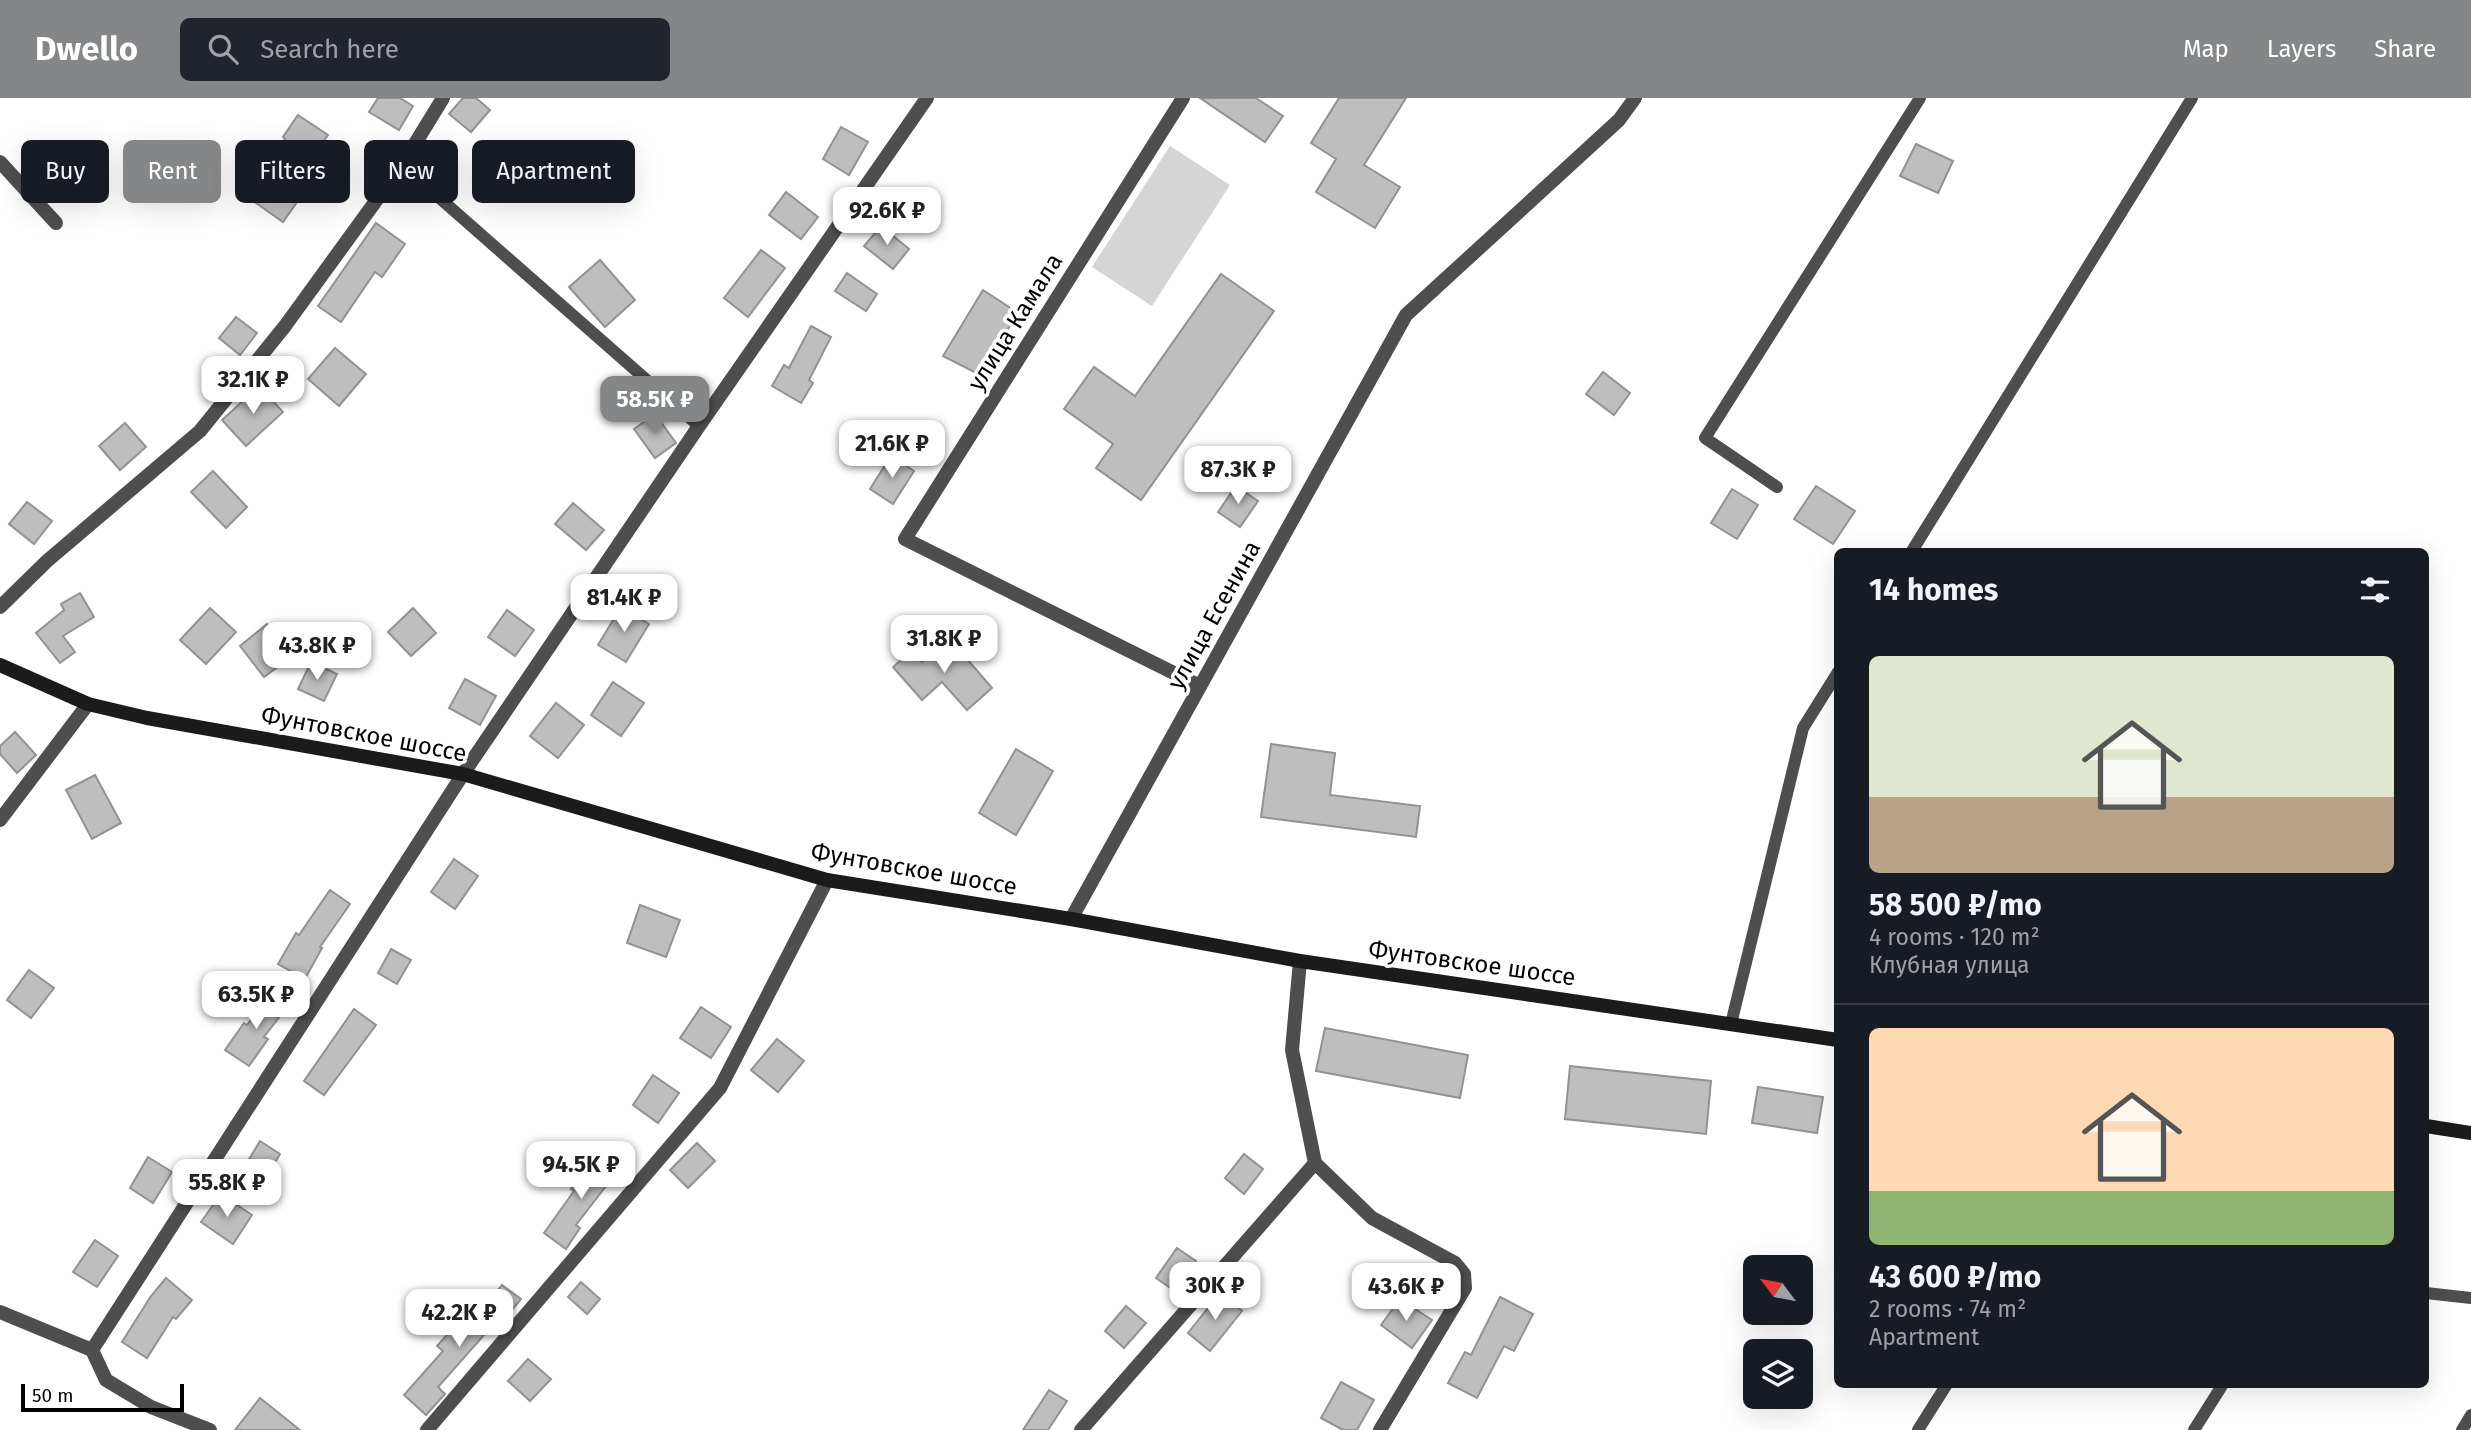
<!DOCTYPE html>
<meta charset="utf-8">
<style>
:root{--surface:#171b24;--page:#20242c;--text:#f1f3f6;--muted:#9ea1a6;--line:#363941;--accent:#858687}
body{margin:0;font-family:"Fira Sans",sans-serif;background:var(--page);color:var(--text);height:100vh;display:flex;flex-direction:column;font-size:26px;white-space:nowrap}
*{box-sizing:border-box;margin:0}
p{font-size:23px;color:var(--muted)}
.icon{flex:none;width:38px;height:38px;fill:none;stroke:currentColor;stroke-width:2;stroke-linecap:round;stroke-linejoin:round}
.map{position:relative;flex:1;overflow:hidden}
.details{position:absolute;left:1834px;top:450px;width:595px;height:840px;display:flex;flex-direction:column;background:var(--surface);border-radius:10px;box-shadow:0 7px 28px #0002}
.details>*{flex:none}
.hud{position:absolute;left:21px;top:42px;width:665px;height:63px;display:flex;gap:14px}
.needle{width:46px;rotate:302deg}
.tools{position:absolute;left:1743px;top:1157px;display:grid;gap:14px}
.tools a{display:grid;place-items:center;width:70px;height:70px;border-radius:10px;background:var(--surface);box-shadow:0 7px 28px #0002;font-size:35px}
.scale{position:absolute;left:21px;bottom:18px;width:163px;box-sizing:border-box;padding-left:7px;border:4px solid #000;border-top:0;font-size:19px;line-height:24px;white-space:nowrap;color:#000;-webkit-text-stroke:5px #fff;paint-order:stroke}
.price{position:absolute;translate:-50% -60px;padding:0 16px;border-radius:14px;background:#fff;color:#222;font-size:23px;line-height:46px;filter:drop-shadow(0 2px 4px #0008)}
.price::after{content:'';position:absolute;left:50%;top:42px;width:21px;height:16px;margin-left:-10px;background:inherit;clip-path:polygon(0 0,100% 0,50% 100%)}
.price.on{background:var(--accent);color:#fff}
ul{padding:0;list-style:none}
li{display:grid;align-content:center;gap:14px;height:371px;padding:0 35px}
li+li{border-top:2px solid var(--line)}
li span{display:grid;place-items:center;height:217px;border-radius:10px;color:#555}
li>.icon{margin-inline-start:auto}
span .icon{width:126px;height:126px;fill:#fffc;stroke-width:1}
li b{font-size:30px}
h2{display:flex;justify-content:space-between;align-items:center;height:84px;padding:0 35px;font-size:30px}
.chip{padding:0 24px;border-radius:10px;background:var(--surface);box-shadow:0 7px 28px #0002;font-size:24px;line-height:63px}
.chip.on{background:var(--accent);color:#fff}
header{display:flex;align-items:center;gap:42px;box-sizing:border-box;height:98px;padding:0 35px;background:var(--accent);color:#fff}
header strong{font-size:33px}
nav{display:flex;gap:38px;margin-inline-start:auto;font-size:24px}
.search{width:490px;height:63px;background:var(--page);display:flex;align-items:center;gap:18px;box-sizing:border-box;padding:0 24px;border-radius:10px;color:var(--muted);font-size:26px}
.map>svg:first-child{display:block}
.green{fill:#d5d5d5}
.building{fill:#bebebe;stroke:#929292;stroke-width:2}
.lines{fill:none;stroke-linecap:round;stroke-linejoin:round}
.lane{stroke:#4e4e4e;stroke-width:12}
.street{stroke:#4e4e4e;stroke-width:14}
.secondary{stroke:#1b1b1b;stroke-width:14}
.labels{text-anchor:middle;stroke-width:7;stroke-linejoin:round;paint-order:stroke}
.street-label{font-size:24px;fill:#000;stroke:#fff}
</style>
<header>
<strong>Dwello</strong>
<div class="search"><svg class="icon" aria-label="search" viewBox="0 0 24 24"><circle cx="10" cy="10" r="6"/><path d="M15 15l6 6"/></svg>Search here</div>
<nav><a>Map</a><a>Layers</a><a>Share</a></nav>
</header>
<div class="map">
<svg width="2471" height="1332" viewBox="0 0 2471 1332">
<rect width="100%" height="100%" fill="#fff"/>
<path class="green" d="M1170 48 1230 87 1152 208 1092 169Z"/>
<g class="building">
<path d="M378 0H400L413 8 399 32 369 14Z"/>
<path d="M463 0H476L490 12 471 34 449 16Z"/>
<path d="M1200 0H1256L1283 18 1265 44Z"/>
<path d="M1339 0H1406L1364 67 1400 89 1375 130 1316 94 1336 61 1311 45Z"/>
<path d="M298 17 328 37 298 79 309 87 283 124 246 98 285 41 283 39Z"/>
<path d="M841 29 868 44 849 77 823 61Z"/>
<path d="M1916 46 1953 63 1938 95 1900 78Z"/>
<path d="M786 94 818 119 801 141 769 117Z"/>
<path d="M376 125 405 146 382 179 375 174 341 224 318 208Z"/>
<path d="M881 128 909 151 893 171 864 148Z"/>
<path d="M761 152 785 170 748 219 724 200Z"/>
<path d="M600 162 635 202 605 229 569 189Z"/>
<path d="M847 175 877 196 866 213 835 193Z"/>
<path d="M1221 176 1274 213 1141 402 1096 370 1113 346 1064 311 1094 269 1135 298Z"/>
<path d="M983 192 1018 215 1003 239 1001 237 980 277 943 258Z"/>
<path d="M236 219 257 235 240 257 219 240Z"/>
<path d="M811 228 831 239 809 282 813 285 801 305 772 288 784 267 789 270Z"/>
<path d="M335 250 366 276 339 308 308 281Z"/>
<path d="M1603 274 1630 295 1614 317 1586 296Z"/>
<path d="M259 288 283 314 246 348 222 322Z"/>
<path d="M655 316 676 345 655 360 634 331Z"/>
<path d="M125 325 146 349 120 372 99 348Z"/>
<path d="M891 358 914 373 893 406 870 391Z"/>
<path d="M213 373 247 409 226 430 191 394Z"/>
<path d="M1236 388 1258 403 1240 429 1218 414Z"/>
<path d="M1816 388 1855 413 1833 446 1794 421Z"/>
<path d="M1732 391 1758 407 1737 441 1711 425Z"/>
<path d="M27 404 52 423 34 446 9 426Z"/>
<path d="M573 405 604 432 586 452 555 426Z"/>
<path d="M80 495 94 519 63 538 75 554 60 565 36 535 64 512 61 506Z"/>
<path d="M621 509 649 526 626 564 598 547Z"/>
<path d="M210 510 236 534 206 566 180 542Z"/>
<path d="M413 510 436 535 411 558 388 534Z"/>
<path d="M507 512 534 532 515 558 488 539Z"/>
<path d="M267 526 292 558 264 579 240 548Z"/>
<path d="M949 540 992 590 967 612 942 584 922 602 893 569 908 556 922 564Z"/>
<path d="M311 564 337 576 324 603 298 591Z"/>
<path d="M465 581 496 598 480 627 449 610Z"/>
<path d="M613 584 644 605 621 638 591 617Z"/>
<path d="M556 605 584 627 558 660 530 638Z"/>
<path d="M15 634 36 657 17 675 0 656V648Z"/>
<path d="M1271 646 1335 655 1330 697 1420 708 1416 739 1261 719Z"/>
<path d="M1016 651 1053 673 1016 737 979 715Z"/>
<path d="M95 677 121 725 92 741 66 692Z"/>
<path d="M454 761 478 778 455 811 431 794Z"/>
<path d="M330 792 350 806 320 849 322 850 305 881 278 866 296 835 299 837Z"/>
<path d="M640 807 680 822 666 859 627 845Z"/>
<path d="M391 851 411 862 397 886 378 875Z"/>
<path d="M29 872 54 890 31 920 7 902Z"/>
<path d="M271 896 287 909 264 939 268 941 249 968 225 952 244 925 247 927Z"/>
<path d="M701 909 731 929 711 960 680 940Z"/>
<path d="M354 911 376 927 324 997 304 983Z"/>
<path d="M1325 930 1468 957 1460 1000 1316 973Z"/>
<path d="M777 941 804 963 778 994 751 972Z"/>
<path d="M1570 968 1711 983 1706 1036 1565 1021Z"/>
<path d="M653 977 679 995 658 1025 633 1007Z"/>
<path d="M1758 989 1823 999 1817 1035 1752 1025Z"/>
<path d="M260 1043 280 1056 269 1075 248 1063Z"/>
<path d="M697 1045 715 1063 688 1090 670 1072Z"/>
<path d="M1244 1056 1263 1071 1244 1096 1225 1080Z"/>
<path d="M148 1059 172 1074 153 1105 130 1090Z"/>
<path d="M595 1060 620 1070 576 1127 580 1130 566 1151 544 1135 574 1093 571 1091Z"/>
<path d="M221 1096 252 1117 233 1146 201 1124Z"/>
<path d="M95 1142 118 1158 97 1189 73 1174Z"/>
<path d="M1177 1150 1196 1163 1175 1193 1156 1180Z"/>
<path d="M166 1180 192 1202 176 1221 173 1219 147 1260 122 1244 151 1198Z"/>
<path d="M581 1184 600 1201 587 1216 568 1199Z"/>
<path d="M502 1187 521 1201 503 1223 499 1220 438 1289 445 1296 426 1317 404 1297 443 1253 437 1248 463 1219 471 1226Z"/>
<path d="M1220 1195 1242 1213 1210 1253 1188 1235Z"/>
<path d="M1500 1199 1533 1216 1514 1253 1504 1248 1477 1300 1448 1285 1465 1254 1471 1257Z"/>
<path d="M1400 1201 1432 1222 1412 1250 1381 1227Z"/>
<path d="M1126 1208 1146 1225 1124 1250 1105 1233Z"/>
<path d="M528 1261 551 1281 530 1303 508 1283Z"/>
<path d="M1341 1284 1374 1302 1357 1332H1343L1321 1320Z"/>
<path d="M1049 1292 1067 1303 1048 1332H1023Z"/>
<path d="M260 1300 300 1332H235Z"/>
</g>
<g class="lines">
<g class="lane">
<path d="M402 67 699 328"/>
<path d="M1777 389 1705 340 1920 0"/>
<path d="M1912 453 2192 0"/>
<path d="M1731 926 1803 630 1838 574"/>
<path d="M2426 1195 2471 1200"/>
<path d="M1918 1332 1947 1286"/>
<path d="M2194 1332 2223 1286"/>
<path d="M2462 1332 2471 1317"/>
</g>
<g class="street">
<path d="M1183 0 905 441 1200 588"/>
<path d="M0 64 56 125"/>
<path d="M0 509 47 463 200 333 285 228 402 67 443 0"/>
<path d="M0 722 88 606"/>
<path d="M1071 821 1406 217 1619 22 1635 0"/>
<path d="M1315 1065 1372 1120 1455 1165 1464 1176 1465 1190 1380 1332"/>
<path d="M0 1214 92 1252 106 1282 151 1309 210 1332"/>
<path d="M92 1252 463 676 699 328 927 0"/>
<path d="M427 1332 720 990 827 782"/>
<path d="M1081 1332 1315 1065 1292 952 1300 863"/>
</g>
<g class="secondary">
<path d="M0 567 88 606 147 620 463 676 827 782 1071 821 1300 863 1838 942"/>
<path d="M2426 1028 2471 1035"/>
</g>
</g>
<g class="labels">
<g class="street-label">
<text transform="translate(1015 224) rotate(-58)" y="8">улица Камала</text>
<text transform="translate(1214 517) rotate(-61)" y="8">улица Есенина</text>
<text transform="translate(364 636) rotate(11)" y="8">Фунтовское шоссе</text>
<text transform="translate(914 771) rotate(10)" y="8">Фунтовское шоссе</text>
<text transform="translate(1472 865) rotate(8)" y="8">Фунтовское шоссе</text>
</g>
</g>
</svg>
<div class="tools">
<a><svg class="needle" viewBox="-14 -14 28 28"><path d="M0-13l5 13h-10z" fill="#e53935"/><path d="M0 13l5-13h-10z" fill="#9ea1a6"/></svg></a>
<a><svg class="icon" aria-label="layers" viewBox="0 0 24 24"><path d="M12 4l9 5-9 5-9-5zM3 14l9 5 9-5"/></svg></a>
</div>
<div class="scale">50 m</div>
<b class="price" style="left:887px;top:149px">92.6K ₽</b>
<b class="price" style="left:253px;top:318px">32.1K ₽</b>
<b class="price on" style="left:655px;top:338px">58.5K ₽</b>
<b class="price" style="left:892px;top:382px">21.6K ₽</b>
<b class="price" style="left:1238px;top:408px">87.3K ₽</b>
<b class="price" style="left:624px;top:536px">81.4K ₽</b>
<b class="price" style="left:944px;top:577px">31.8K ₽</b>
<b class="price" style="left:317px;top:584px">43.8K ₽</b>
<b class="price" style="left:256px;top:933px">63.5K ₽</b>
<b class="price" style="left:581px;top:1103px">94.5K ₽</b>
<b class="price" style="left:227px;top:1121px">55.8K ₽</b>
<b class="price" style="left:1215px;top:1224px">30K ₽</b>
<b class="price" style="left:1406px;top:1225px">43.6K ₽</b>
<b class="price" style="left:459px;top:1251px">42.2K ₽</b>
<div class="hud">
<a class="chip">Buy</a>
<a class="chip on">Rent</a>
<a class="chip">Filters</a>
<a class="chip">New</a>
<a class="chip">Apartment</a>
</div>
<section class="details">
<h2>14 homes<svg class="icon" aria-label="filters" viewBox="0 0 24 24"><path d="M4 7h16M4 17h16"/><circle cx="9" cy="7" r="2"/><circle cx="15" cy="17" r="2"/></svg></h2>
<ul>
<li><span style="background:linear-gradient(#dfe7d0 65%,#b9a48a 0)"><svg class="icon" aria-label="home" viewBox="0 0 24 24"><path d="M3 11l9-7 9 7M6 9v11h12V9"/></svg></span><div><b>58 500 ₽/mo</b><p>4 rooms · 120 m²</p><p>Клубная улица</p></div></li>
<li><span style="background:linear-gradient(#ffd9b3 75%,#8fb573 0)"><svg class="icon" aria-label="home" viewBox="0 0 24 24"><path d="M3 11l9-7 9 7M6 9v11h12V9"/></svg></span><div><b>43 600 ₽/mo</b><p>2 rooms · 74 m²</p><p>Apartment</p></div></li>
</ul>
</section>
</div>
